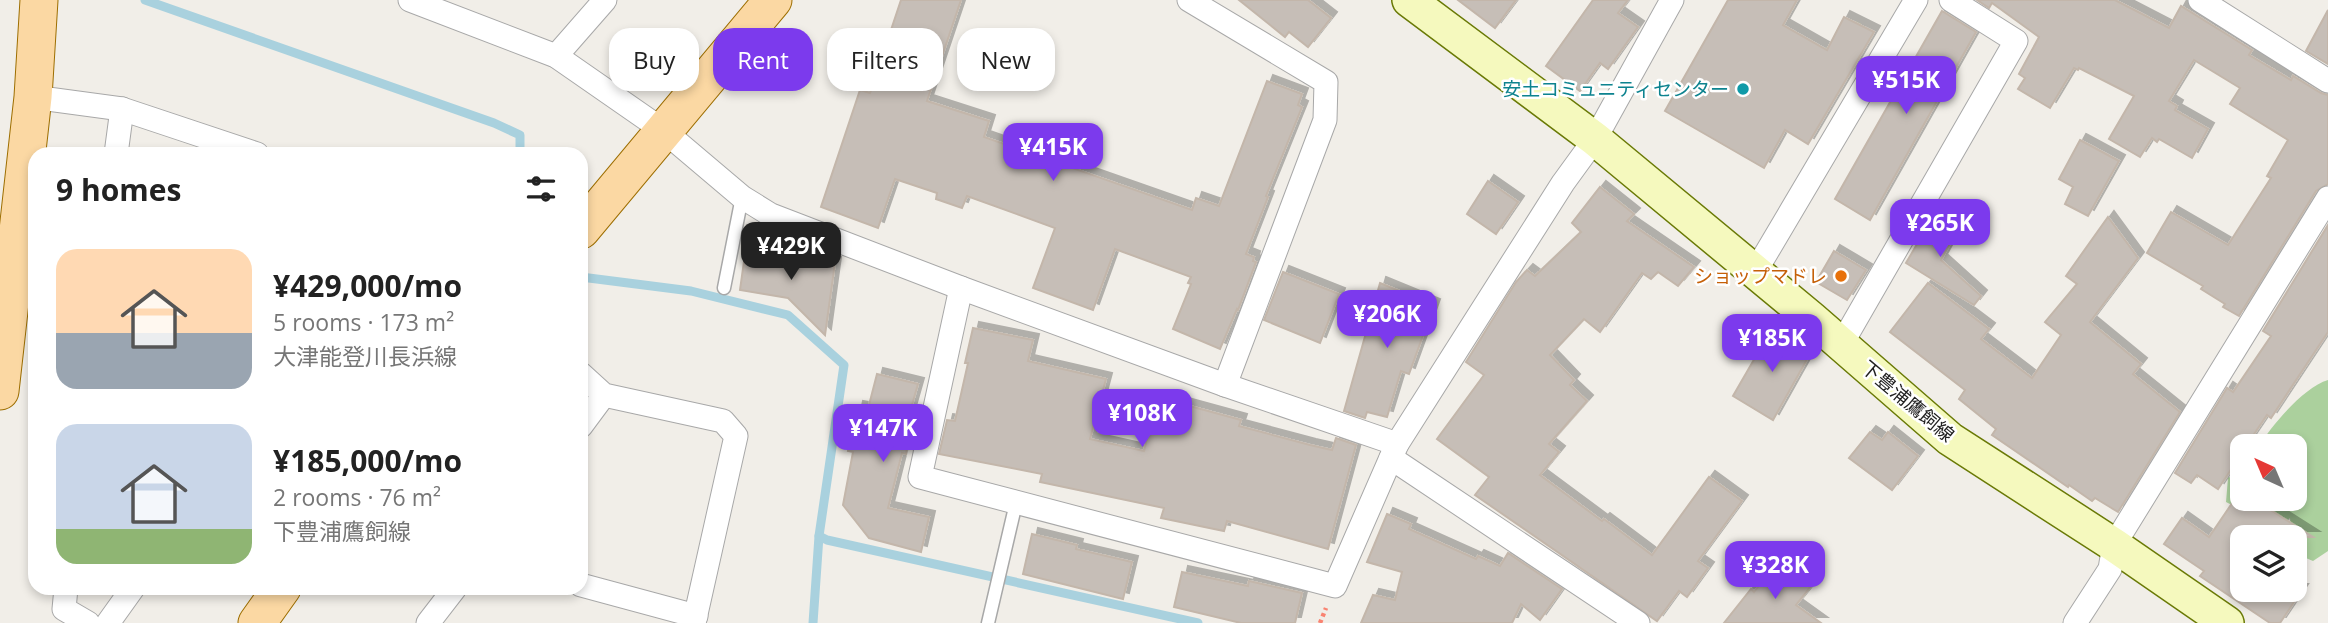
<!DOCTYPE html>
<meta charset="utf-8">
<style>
:root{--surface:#fff;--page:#f6f6f6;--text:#222;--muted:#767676;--accent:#7c3aed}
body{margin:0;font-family:"Open Sans","Noto Sans JP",sans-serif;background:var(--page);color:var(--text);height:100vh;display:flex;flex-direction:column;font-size:26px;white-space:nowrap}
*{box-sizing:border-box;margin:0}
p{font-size:23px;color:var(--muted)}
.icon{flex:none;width:38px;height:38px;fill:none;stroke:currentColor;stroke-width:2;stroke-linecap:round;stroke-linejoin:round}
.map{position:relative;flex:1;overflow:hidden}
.sheet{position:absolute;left:28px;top:147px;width:560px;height:448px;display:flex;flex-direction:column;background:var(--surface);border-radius:21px;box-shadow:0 4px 10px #0003}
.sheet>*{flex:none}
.banner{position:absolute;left:609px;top:28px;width:665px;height:63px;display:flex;gap:14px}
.needle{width:46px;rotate:316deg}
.tools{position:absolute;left:2230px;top:434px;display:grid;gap:14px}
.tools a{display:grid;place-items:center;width:77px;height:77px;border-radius:14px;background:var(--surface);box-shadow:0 4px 10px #0003;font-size:35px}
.price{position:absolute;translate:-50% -60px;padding:0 16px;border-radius:14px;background:var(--accent);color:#fff;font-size:23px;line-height:46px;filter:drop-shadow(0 2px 4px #0008)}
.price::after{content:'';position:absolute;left:50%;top:42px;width:21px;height:16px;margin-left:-10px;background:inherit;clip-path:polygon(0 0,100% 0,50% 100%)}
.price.on{background:#222;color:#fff}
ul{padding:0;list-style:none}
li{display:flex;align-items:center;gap:21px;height:175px;padding:0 28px}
li span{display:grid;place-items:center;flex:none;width:196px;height:140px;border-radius:21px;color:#555}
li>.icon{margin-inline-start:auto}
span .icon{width:84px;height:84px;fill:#fffc;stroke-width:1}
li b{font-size:30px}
h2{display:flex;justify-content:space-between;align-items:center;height:84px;padding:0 28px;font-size:30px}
.chip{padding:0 24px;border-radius:21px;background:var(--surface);box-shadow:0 4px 10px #0003;font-size:24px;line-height:63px}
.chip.on{background:var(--accent);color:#fff}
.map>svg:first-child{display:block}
.forest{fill:#abd09d}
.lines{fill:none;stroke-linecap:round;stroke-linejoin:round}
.stream{stroke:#a9d1de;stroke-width:9}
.building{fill:#c6beb7;stroke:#c3b6aa;stroke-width:2;filter:url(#shadow)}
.service-casing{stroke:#a8a8a8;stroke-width:15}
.minor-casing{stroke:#a8a8a8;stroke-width:25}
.secondary-casing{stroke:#6a7a06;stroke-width:36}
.primary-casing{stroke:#9d6e01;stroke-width:39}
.path{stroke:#f98371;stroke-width:4.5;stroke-dasharray:3.5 3.5;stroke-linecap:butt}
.service{stroke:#fff;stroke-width:12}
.minor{stroke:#fff;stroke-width:23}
.secondary{stroke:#f5f9be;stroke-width:33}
.primary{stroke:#fbd8a3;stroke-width:37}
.culture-dot{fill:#0f9aa8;stroke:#fff;stroke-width:2.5}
.food-dot{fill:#e8710a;stroke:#fff;stroke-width:2.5}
.labels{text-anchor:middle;stroke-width:5;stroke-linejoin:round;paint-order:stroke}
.culture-label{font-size:19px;fill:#0d838f;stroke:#fff;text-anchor:end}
.food-label{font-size:19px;fill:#c56008;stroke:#fff;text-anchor:end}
.street-label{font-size:19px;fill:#212121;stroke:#fff}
</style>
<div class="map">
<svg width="2328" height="623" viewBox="0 0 2328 623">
<defs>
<filter id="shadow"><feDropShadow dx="6" dy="-6" stdDeviation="0" flood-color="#0004"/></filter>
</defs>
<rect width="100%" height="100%" fill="#f1eee8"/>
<path class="forest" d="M2328 380V551L2313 561 2294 553V537H2292L2290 518 2279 529 2226 502 2228 478 2242 470V499H2294V446H2259C2272 425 2304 387 2328 380Z"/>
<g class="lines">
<g class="stream">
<path d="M145 0 494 123 520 135V154"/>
<path d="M581 277 691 291 788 315 844 365 819 536 813 623"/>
<path d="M819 536 827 540 1198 623"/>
</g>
</g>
<g class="building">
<path d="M901 0H961L927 101 989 121 984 137 1192 210 1196 198 1219 206 1267 81 1302 94 1298 105 1302 107 1266 196 1268 197 1246 254 1254 257 1253 261 1256 262 1238 310 1237 309 1220 349 1173 329 1191 284 1188 283 1191 277 1115 249 1093 310 1033 288 1055 228 967 196 962 208 936 199 937 193 895 179 878 228 821 207 860 90 870 93Z"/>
<path d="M1239 0H1308L1331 18 1308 47 1289 32 1285 37Z"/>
<path d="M1458 0H1516L1495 28Z"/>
<path d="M1593 0H1628L1618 13 1638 27 1608 69 1600 63 1580 91 1546 66Z"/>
<path d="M1728 0H1797L1783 25 1827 50 1844 17 1874 32 1808 144 1785 130 1764 168 1665 111Z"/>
<path d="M1977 0H2115L2169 28 2181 6 2252 50 2249 55 2291 80 2293 76 2321 93 2328 95V184L2316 191 2239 316 2223 307 2225 304 2201 289 2203 286 2147 253 2171 212 2228 245 2271 178 2267 176 2288 140 2230 104 2240 88 2194 60 2169 101 2177 106 2175 110 2208 129 2192 158 2159 139 2157 142 2152 138 2140 157 2109 139 2134 96 2079 68 2078 70 2074 68 2050 108 2018 89 2025 78 2019 74 2039 37 1992 3 1989 8Z"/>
<path d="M2328 10V64L2306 51Z"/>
<path d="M1942 11 1976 32 1870 220 1835 199Z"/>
<path d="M2080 140 2119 161 2088 216 2065 204 2073 187 2059 179Z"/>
<path d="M1488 181 1518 202 1496 234 1467 214Z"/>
<path d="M1600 187 1634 214 1627 221 1694 267 1678 286 1658 272 1651 279 1642 273 1600 332 1584 319 1550 355 1574 380 1570 385 1587 401 1549 444 1559 452 1540 475 1602 521 1604 519 1652 555 1709 477 1742 501 1698 561 1708 568 1687 597 1679 591 1657 621 1475 495 1489 477 1437 439 1484 375 1466 362 1516 282 1527 270 1535 276 1581 232 1572 223Z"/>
<path d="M1934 215 1958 229 1941 260 1981 296 1974 305 1906 263Z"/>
<path d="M2108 217 2138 258 2090 322 2141 364 2133 374 2180 412 2118 512 2095 498 2092 501 2069 485 2068 487 1992 435 1996 429 1959 399 1965 390 1890 332 1928 283 1989 329 1981 339 2032 378 2061 335 2045 322 2077 284 2066 276Z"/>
<path d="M2328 225V332L2271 418 2267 415 2246 446H2242V453L2218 489 2197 475 2191 483 2175 473 2227 388 2233 392 2271 336 2263 331Z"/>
<path d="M746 247 780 253V257L835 263 825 335 788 298 740 290Z"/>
<path d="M1834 251 1866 270 1847 300 1816 282Z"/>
<path d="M1283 272 1339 294 1320 343 1264 320Z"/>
<path d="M1380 283 1434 305 1409 374 1401 371 1387 417 1367 412 1365 418 1344 411Z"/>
<path d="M1774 325 1810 354 1773 420 1733 396Z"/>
<path d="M973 328 1033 340 1028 361 1106 379 1090 439 1144 451 1157 397 1241 420 1239 426 1310 445 1332 450 1336 438 1356 445 1328 549 1227 521 1224 531 1161 518 1164 508 1040 482 1042 474 939 454 947 420 955 421 968 363H965Z"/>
<path d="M877 374 918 384 910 412 919 414 912 449 907 448 906 454 902 453 888 508 929 517 921 552 869 538 843 505 853 452 848 451 857 407 868 409Z"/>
<path d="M1870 432 1882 440 1888 432 1918 456 1892 490 1849 458Z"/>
<path d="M2237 496 2257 510 2261 504 2313 537H2242V590H2302L2280 623H2270L2200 576 2204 571 2164 544 2182 518 2209 537Z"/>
<path d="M1387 514 1411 524 1409 529 1476 559 1478 556 1500 566 1508 553 1562 589 1540 620 1521 604 1512 623H1361L1373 595 1395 600 1402 572 1367 562Z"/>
<path d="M1032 534 1077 545 1076 549 1132 562 1123 599 1023 574Z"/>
<path d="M1791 566 1811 586 1796 605 1821 623H1724L1751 589 1754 592 1773 568 1780 576Z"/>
<path d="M1182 572 1248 586 1249 581 1302 593 1295 623H1241L1174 607Z"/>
</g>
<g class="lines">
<defs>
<g id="service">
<path d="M724 288 742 197"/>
<path d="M988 623 1016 503"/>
</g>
<g id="minor">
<path d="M410 0 556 56 664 131 742 197 771 215 961 288 1225 385 1397 444"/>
<path d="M1189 0 1326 82 1325 120 1225 385"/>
<path d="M2200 0 2328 81"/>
<path d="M556 56 605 0"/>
<path d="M33 97 122 109 257 154"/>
<path d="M116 154 122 109"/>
<path d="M1755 272 1916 0"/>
<path d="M961 288 920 477 1335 586 1397 444 1563 183 1595 139 1672 0"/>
<path d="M1841 345 2016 41 1951 0"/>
<path d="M581 374 604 395 723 421 736 436 694 623"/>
<path d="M581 426 604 395"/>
<path d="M1391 458 1638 623"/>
<path d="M581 585 696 616"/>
<path d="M66 588 64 609 88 623"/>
<path d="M108 623 133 588"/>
<path d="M428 623 455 588"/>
<path d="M2075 623 2110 569 2114 545 2328 198"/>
</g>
<path id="secondary" d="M1409 0 1595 139 1811 318 1950 439 2114 545 2227 623"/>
<g id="primary">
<path d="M581 230 773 0"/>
<path d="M0 391 33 97 39 0"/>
<path d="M257 623 282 588"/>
</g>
</defs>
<use href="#service" class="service-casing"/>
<use href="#minor" class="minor-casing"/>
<use href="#secondary" class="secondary-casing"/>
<use href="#primary" class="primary-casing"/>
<path class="path" d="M1320 623 1326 608"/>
<use href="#service" class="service"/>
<use href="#minor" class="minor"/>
<use href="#secondary" class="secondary"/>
<use href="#primary" class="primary"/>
</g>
<circle class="culture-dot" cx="1743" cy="89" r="7"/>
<circle class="food-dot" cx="1841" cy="276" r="7"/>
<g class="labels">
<g class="culture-label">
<text x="1729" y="96">安土コミュニティセンター</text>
</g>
<g class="food-label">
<text x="1827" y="283">ショップマドレ</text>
</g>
<g class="street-label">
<text transform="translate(1908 401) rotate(40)" y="7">下豊浦鷹飼線</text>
</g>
</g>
</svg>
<div class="tools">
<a><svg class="needle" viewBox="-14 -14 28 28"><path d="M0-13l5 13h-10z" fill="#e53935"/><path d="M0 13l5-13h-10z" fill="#767676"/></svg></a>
<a><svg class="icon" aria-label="layers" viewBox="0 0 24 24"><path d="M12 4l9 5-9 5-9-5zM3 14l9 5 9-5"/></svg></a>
</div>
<b class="price" style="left:1906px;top:116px">¥515K</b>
<b class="price" style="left:1053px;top:183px">¥415K</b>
<b class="price" style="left:1940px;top:259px">¥265K</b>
<b class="price on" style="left:791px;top:282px">¥429K</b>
<b class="price" style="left:1387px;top:350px">¥206K</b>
<b class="price" style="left:1772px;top:374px">¥185K</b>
<b class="price" style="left:1142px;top:449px">¥108K</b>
<b class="price" style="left:883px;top:464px">¥147K</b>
<b class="price" style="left:1775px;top:601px">¥328K</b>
<div class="banner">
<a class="chip">Buy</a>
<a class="chip on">Rent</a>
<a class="chip">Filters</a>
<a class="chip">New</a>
</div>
<section class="sheet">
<h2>9 homes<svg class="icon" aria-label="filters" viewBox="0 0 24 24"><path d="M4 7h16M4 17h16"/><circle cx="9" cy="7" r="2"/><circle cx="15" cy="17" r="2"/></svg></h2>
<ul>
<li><span style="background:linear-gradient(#ffd9b3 60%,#9aa5b1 0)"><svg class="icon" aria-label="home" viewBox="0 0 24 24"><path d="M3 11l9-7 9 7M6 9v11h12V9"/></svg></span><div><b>¥429,000/mo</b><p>5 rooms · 173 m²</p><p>大津能登川長浜線</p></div></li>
<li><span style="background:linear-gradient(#c9d6e8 75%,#8fb573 0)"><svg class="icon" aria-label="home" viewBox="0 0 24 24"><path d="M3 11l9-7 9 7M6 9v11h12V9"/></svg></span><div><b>¥185,000/mo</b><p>2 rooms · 76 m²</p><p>下豊浦鷹飼線</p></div></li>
</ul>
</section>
</div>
